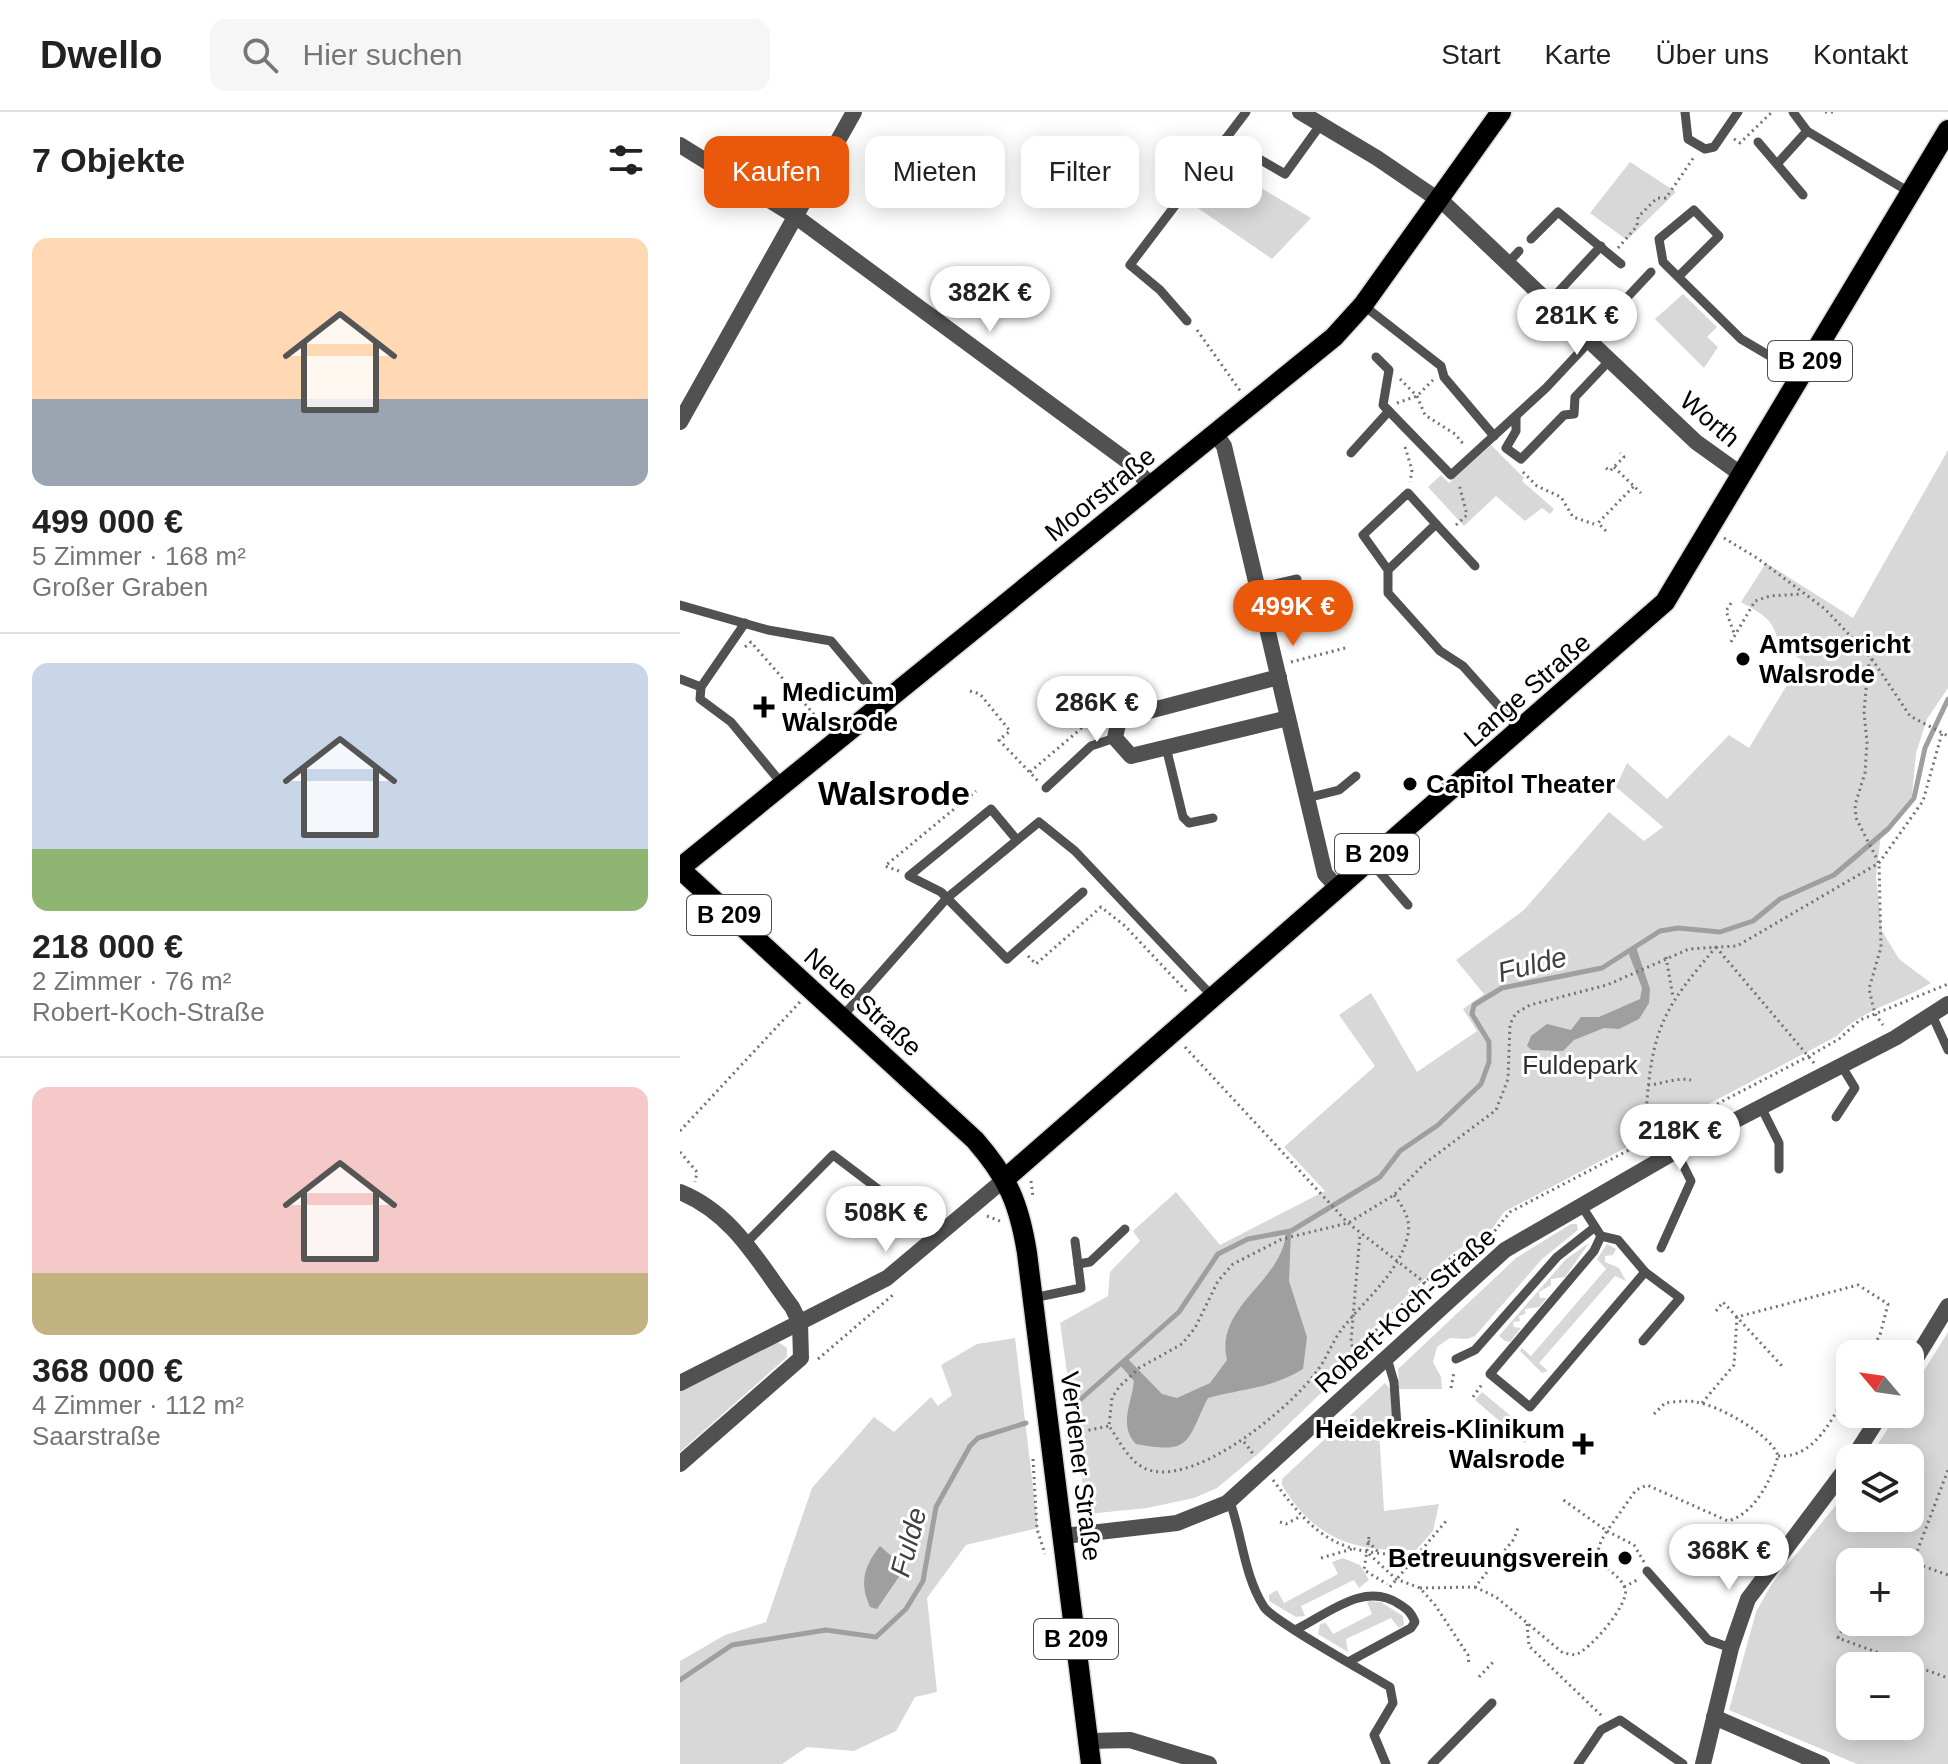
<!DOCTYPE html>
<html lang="de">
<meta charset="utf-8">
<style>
:root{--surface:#fff;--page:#f6f6f6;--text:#222;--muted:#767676;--line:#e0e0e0;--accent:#ea580c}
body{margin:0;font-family:Helvetica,sans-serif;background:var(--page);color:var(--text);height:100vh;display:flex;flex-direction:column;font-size:30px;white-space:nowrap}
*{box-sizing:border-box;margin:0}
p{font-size:26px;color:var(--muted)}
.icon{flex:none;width:44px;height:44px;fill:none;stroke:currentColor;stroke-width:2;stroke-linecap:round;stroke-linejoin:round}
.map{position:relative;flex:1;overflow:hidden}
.panel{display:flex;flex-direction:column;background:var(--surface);width:680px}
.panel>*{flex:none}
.guide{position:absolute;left:24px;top:24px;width:760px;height:72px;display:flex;gap:16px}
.needle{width:52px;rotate:299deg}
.buttons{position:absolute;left:1156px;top:1228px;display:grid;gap:16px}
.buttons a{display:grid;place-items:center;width:88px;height:88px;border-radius:16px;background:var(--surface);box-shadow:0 4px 20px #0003;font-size:40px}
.price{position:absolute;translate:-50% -68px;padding:0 18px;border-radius:28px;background:#fff;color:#222;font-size:26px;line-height:52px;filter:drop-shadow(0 2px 4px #0008)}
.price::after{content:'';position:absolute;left:50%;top:48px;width:24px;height:18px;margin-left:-12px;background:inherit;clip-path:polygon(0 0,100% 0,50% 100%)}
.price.current{background:var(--accent);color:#fff}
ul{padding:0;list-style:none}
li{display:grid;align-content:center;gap:16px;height:424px;padding:0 32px}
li+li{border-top:2px solid var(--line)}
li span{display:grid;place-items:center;height:248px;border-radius:16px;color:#555}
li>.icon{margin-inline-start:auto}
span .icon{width:144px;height:144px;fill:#fffc;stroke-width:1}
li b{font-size:34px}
h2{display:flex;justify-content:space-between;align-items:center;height:96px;padding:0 32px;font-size:34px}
.pill{padding:0 28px;border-radius:16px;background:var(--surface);box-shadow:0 4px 20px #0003;font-size:28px;line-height:72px}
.pill.current{background:var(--accent);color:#fff}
header{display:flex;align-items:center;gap:48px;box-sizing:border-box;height:112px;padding:0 40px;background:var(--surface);border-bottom:2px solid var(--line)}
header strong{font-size:38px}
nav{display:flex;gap:44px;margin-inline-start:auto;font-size:28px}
.search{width:560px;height:72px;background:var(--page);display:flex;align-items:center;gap:20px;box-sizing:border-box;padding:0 28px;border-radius:16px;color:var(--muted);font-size:30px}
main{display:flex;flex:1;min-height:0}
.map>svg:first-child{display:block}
.green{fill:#d8d8d8;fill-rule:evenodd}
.water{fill:#9f9f9f}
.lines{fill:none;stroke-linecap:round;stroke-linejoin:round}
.stream{stroke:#9f9f9f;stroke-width:5}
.primary-casing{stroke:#dbdbdb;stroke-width:23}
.path{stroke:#737373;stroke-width:3;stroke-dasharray:2 4;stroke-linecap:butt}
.service{stroke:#515151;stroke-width:9}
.minor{stroke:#515151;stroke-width:16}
.tertiary{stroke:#515151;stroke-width:16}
.primary{stroke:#000;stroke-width:20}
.poi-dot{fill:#000;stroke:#fff;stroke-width:3}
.labels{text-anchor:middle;stroke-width:6;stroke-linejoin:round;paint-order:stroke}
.shield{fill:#fff;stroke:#4c4c4c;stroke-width:2}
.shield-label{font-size:24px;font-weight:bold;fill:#000}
.street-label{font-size:26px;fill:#000;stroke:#fff}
.poi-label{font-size:26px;font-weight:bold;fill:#000;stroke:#fff;text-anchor:start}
.park-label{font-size:26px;fill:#2f2f2f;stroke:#fff}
.water-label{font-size:28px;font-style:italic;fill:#404040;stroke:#fff}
.district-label{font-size:34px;font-weight:bold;fill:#000;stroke:#fff}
</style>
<header>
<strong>Dwello</strong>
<div class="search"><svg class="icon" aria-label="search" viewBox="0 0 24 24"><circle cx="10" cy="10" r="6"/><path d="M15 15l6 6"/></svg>Hier suchen</div>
<nav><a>Start</a><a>Karte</a><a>Über uns</a><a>Kontakt</a></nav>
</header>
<main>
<section class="panel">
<h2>7 Objekte<svg class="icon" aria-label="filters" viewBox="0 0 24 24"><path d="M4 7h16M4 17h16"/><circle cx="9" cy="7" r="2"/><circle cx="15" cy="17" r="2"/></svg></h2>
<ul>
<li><span style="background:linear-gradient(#ffd9b3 65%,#9aa5b1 0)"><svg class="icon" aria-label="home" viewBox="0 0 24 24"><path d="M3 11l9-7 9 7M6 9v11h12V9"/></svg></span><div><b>499 000 €</b><p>5 Zimmer · 168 m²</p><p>Großer Graben</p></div></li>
<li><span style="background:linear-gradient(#c9d6e8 75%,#8fb573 0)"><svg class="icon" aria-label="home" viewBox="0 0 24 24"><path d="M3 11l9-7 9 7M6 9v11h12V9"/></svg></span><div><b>218 000 €</b><p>2 Zimmer · 76 m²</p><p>Robert-Koch-Straße</p></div></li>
<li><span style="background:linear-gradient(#f6c9c9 75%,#c2b280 0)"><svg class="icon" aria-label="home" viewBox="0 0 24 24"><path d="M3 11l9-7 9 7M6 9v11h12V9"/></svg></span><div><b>368 000 €</b><p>4 Zimmer · 112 m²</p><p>Saarstraße</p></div></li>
</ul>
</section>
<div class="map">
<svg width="1268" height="1652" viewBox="0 0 1268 1652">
<rect width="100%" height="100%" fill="#fff"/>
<g class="green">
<path d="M538 50 631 106 592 147 509 90Z"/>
<path d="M950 50 996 80 947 128 910 101Z"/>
<path d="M1003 182 1037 215 1027 225 1038 235 1024 256 975 207Z"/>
<path d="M811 333 844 366 842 369 874 397 870 402 862 396 845 409 816 384 784 414 748 375 761 363 769 371Z"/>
<path d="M1268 338V576L1247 607 1236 641 1232 684 1201 722 1196 764 1202 819 1219 847 1251 871C1219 891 1183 896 1157 924L824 1100 812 1117 773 1141 738 1173 686 1223 670 1253 579 1341 537 1376 514 1386 467 1396 407 1402 380 1211 428 1184 430 1160 460 1129 453 1119 496 1080 540 1133 645 1079 604 1035 695 954 659 903 691 881 737 960 797 919 783 897 804 882 776 848 844 798 929 700 964 729 983 715 936 675 947 651 987 687 1049 623 1069 636 1122 548 1098 533C1096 508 1082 502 1061 490L1086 451 1173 506Z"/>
<path d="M891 1112H897L898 1118 862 1147 795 1224 787 1227 770 1226 757 1235 753 1250 761 1265 762 1277H719L718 1257 836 1146Z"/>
<path d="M909 1131 885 1165 871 1167V1173L859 1180 860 1186H867L859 1195 845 1197V1202L839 1204 840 1209 833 1210 834 1215 841 1216 830 1230 825 1229 819 1224 886 1147Z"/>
<path d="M927 1132 936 1137 933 1143 925 1144V1150L939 1156 946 1169 935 1164 859 1251 868 1259 862 1261 840 1239 842 1236 851 1244 926 1157 917 1147Z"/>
<path d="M1268 1220V1652H1177L1049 1598 1076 1500 1091 1473 1170 1376V1406H1230V1346H1189L1217 1302H1230V1281ZM1170 1450H1230V1510H1170ZM1170 1554H1230V1614H1170Z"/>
<path d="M335 1226 358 1416 286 1433 247 1486 257 1580 235 1585 216 1619 174 1639 127 1635 102 1652H0V1549L45 1523 86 1510 132 1376 194 1305 214 1320 251 1285 258 1294 272 1283 261 1253 297 1232Z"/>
<path d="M98 1230 107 1236V1245L0 1340V1279Z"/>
<path d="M705 1271 710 1277 713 1318 699 1319 704 1399 759 1392 753 1419 736 1438C675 1440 635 1428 602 1373V1367Z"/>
<path d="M802 1280 851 1321 845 1331 795 1288Z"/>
<path d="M663 1446 680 1453 689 1468 679 1476 674 1468 621 1494 625 1504 616 1505 589 1489V1483L597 1478 604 1491 658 1462 652 1450Z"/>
<path d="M690 1489 701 1490 723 1504 724 1513 719 1516 711 1506 666 1527 668 1540 638 1522 640 1512 646 1511 653 1522 692 1502 687 1490Z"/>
</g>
<g class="water">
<path d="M956 835 970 877 969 891 959 907 939 917 924 916 894 928 883 939 852 938 847 934 851 924 867 912 891 918 901 905H919L960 887 962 876 948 840Z"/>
<path d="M611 1119 609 1169 627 1225 623 1257C591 1277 563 1276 528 1286 506 1329 513 1343 456 1332 438 1313 452 1291 454 1269L439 1252 447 1246 482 1282 497 1286 530 1271 547 1248C534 1194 603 1170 606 1120Z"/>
<path d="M200 1434 225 1456 197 1497 190 1495C179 1471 184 1454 200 1434Z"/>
</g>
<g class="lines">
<g class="stream">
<path d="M393 1294 499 1200 538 1142 568 1127 611 1119 700 1065 720 1039 758 1013 801 972 809 950V930L792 902 794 893 822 876 922 856 980 819 998 816 1040 820 1073 809 1100 787 1154 763 1208 717 1234 686 1245 636 1268 587"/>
<path d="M0 1568 52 1533 146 1518 196 1525 226 1497 243 1469 256 1395 290 1334 298 1326 346 1311"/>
</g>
<defs>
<g id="primary">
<path d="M0 756 654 225 683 193 821 0"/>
<path d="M0 757 295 1028C328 1066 339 1091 347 1141L411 1652"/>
<path d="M326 1066 985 490 1268 18"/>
</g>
</defs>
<use href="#primary" class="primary-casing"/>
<g class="path">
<path d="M1145 0H1157"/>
<path d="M1054 27 1060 31 1092 0"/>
<path d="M938 136 957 114 958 105 977 86H986L1014 45"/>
<path d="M517 218 561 280"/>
<path d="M720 267 737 284 745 303 775 322 785 334"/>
<path d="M717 291 737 284 753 268"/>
<path d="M725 335 732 358 730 370"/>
<path d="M934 355 961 381"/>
<path d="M926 356 930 359 944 345 940 341"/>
<path d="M843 360 857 374 881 385 893 405 914 412"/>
<path d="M776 413 787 403 779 372"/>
<path d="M926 419 918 411 954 374"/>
<path d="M1044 426 1077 446 1145 497 1192 547 1230 604 1268 624"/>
<path d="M1051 491 1046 499 1054 521"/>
<path d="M1051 530 1075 489 1090 484 1122 482"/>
<path d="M65 535 71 530 144 614"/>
<path d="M1192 547 1188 555 1184 600 1187 630 1185 661 1175 693 1176 706 1199 751 1201 835 1189 877 1195 902 1203 913"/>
<path d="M611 550 669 535"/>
<path d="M290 579 300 582 330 619 319 628 358 669"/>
<path d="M350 660 424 597 428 601"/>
<path d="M219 759 205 754 296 679"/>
<path d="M1036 835 1134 951"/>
<path d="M348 844 356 852 421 795 445 814 508 881"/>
<path d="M986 845 993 885"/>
<path d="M505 935 668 1111 757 1180"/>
<path d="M968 973C983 972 996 965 1011 968"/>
<path d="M0 1019 120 890"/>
<path d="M966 1039C961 1024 965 1005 967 989 973 912 987 893 1036 835"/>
<path d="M0 1040 17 1060 15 1070"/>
<path d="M351 1069 353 1085"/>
<path d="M714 1083C723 1095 731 1107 728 1122 720 1161 685 1187 662 1217 652 1230 647 1246 637 1259 611 1296 511 1379 464 1356 448 1348 439 1328 429 1314L432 1286 439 1275 459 1256 502 1232 515 1216 538 1169 553 1152 602 1127 668 1111 714 1083 744 1052 816 998 828 967 830 912 836 901 850 893 927 873 1009 837 1057 834 1199 751 1243 689 1262 621"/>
<path d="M307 1104 322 1110"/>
<path d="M1036 1199 1043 1190 1102 1254"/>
<path d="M138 1247 214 1182"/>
<path d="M678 1249 687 1227 745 1170 772 1145 813 1121 830 1100 1131 943 1159 927 1180 908 1268 872"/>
<path d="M676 1252 671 1229 680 1122"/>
<path d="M771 1276 774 1260"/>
<path d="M793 1285 803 1271"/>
<path d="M1022 1291 1054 1253 1057 1205 1178 1173 1208 1192 1200 1223 1189 1242"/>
<path d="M385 1323 429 1314"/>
<path d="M564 1330 574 1343"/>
<path d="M1098 1344C1135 1347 1154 1304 1170 1275"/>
<path d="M353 1347 357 1417 365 1442"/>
<path d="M593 1368C638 1429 660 1443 737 1443"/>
<path d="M600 1410 606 1412 621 1404"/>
<path d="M689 1425 684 1458 707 1472"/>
<path d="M688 1429 699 1441"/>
<path d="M689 1442 716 1467 740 1476 755 1493 788 1543 789 1553"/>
<path d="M641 1446 672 1437"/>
<path d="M964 1450 954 1433 927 1419 956 1378 967 1373 1048 1409C1074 1402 1091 1369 1098 1344 1092 1323 1038 1293 1016 1290 1006 1288 995 1290 985 1291L974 1302"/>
<path d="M1199 1450 1212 1443 1268 1463"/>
<path d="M1233 1450 1268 1358"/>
<path d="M710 1475 767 1408"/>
<path d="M795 1475 816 1485 883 1541 895 1543C909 1539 951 1491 945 1476 935 1453 903 1455 927 1419L882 1387"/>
<path d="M944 1475 957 1468"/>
<path d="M740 1476 795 1475 834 1427 839 1413"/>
<path d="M1170 1503 1158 1526 1268 1566"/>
<path d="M847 1512 849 1534 923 1605"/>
<path d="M799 1565 814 1549"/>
</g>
<g class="service">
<path d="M1005 0 1008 27 1025 37 1034 35 1058 0"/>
<path d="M1113 0 1127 19 1231 81"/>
<path d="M545 27 605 62 641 12"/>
<path d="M1078 30 1123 83"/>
<path d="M1097 52 1127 19"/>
<path d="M851 127 878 100 941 152"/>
<path d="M828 151 839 139"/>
<path d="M998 165 1039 124 1014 98 979 127 983 150 1061 227 1122 263"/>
<path d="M869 190 921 134"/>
<path d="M683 193 761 254 764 265 814 324"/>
<path d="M507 209 480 178 450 153 566 0"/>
<path d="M908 227 971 160"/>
<path d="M696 245 709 258 703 293 771 363 866 276 910 229"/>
<path d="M836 304V319L826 336 841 347 884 303 894 302 895 285 930 248"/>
<path d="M671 341 709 299"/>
<path d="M756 412 795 454"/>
<path d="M708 458 756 412 728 381 683 423 708 458V481L760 539 783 554 840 618"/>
<path d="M578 476 617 467"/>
<path d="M0 493 88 518 151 529 203 591"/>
<path d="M65 511 21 575 20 587 51 610 103 673"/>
<path d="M0 567 21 575"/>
<path d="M486 635 503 705 509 711 533 706"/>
<path d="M366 676 411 634 435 626"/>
<path d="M627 686 659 678 676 664"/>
<path d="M337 728 311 697 229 764 261 780 327 847 403 780"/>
<path d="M690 749 728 793"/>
<path d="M1252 903 1268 938"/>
<path d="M161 906 267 786 359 710 395 739 533 885"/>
<path d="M1080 993 1099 1031V1057"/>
<path d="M1156 1005 1175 976 1161 953"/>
<path d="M901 1093 921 1124 938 1128 965 1160 1000 1186 963 1229"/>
<path d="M921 1124 914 1139 810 1262 850 1295 965 1160"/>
<path d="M65 1132 153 1043 198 1077 253 1128"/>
<path d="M981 1136 1011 1069 996 1039"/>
<path d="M398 1152 410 1150 445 1117"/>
<path d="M353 1186 401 1176 395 1129"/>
<path d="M707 1246 714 1270 717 1314"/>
<path d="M776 1247 795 1238 877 1145 915 1115"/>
<path d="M550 1390C562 1423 564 1464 584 1495 593 1509 689 1562 710 1575L713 1591 694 1623 706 1652"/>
<path d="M967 1459 1028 1528 1051 1536"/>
<path d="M617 1517C649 1501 685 1469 719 1492 727 1497 731 1500 735 1510L731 1516 670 1549"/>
<path d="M752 1652 812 1591"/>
<path d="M898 1652 921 1618 940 1608 1003 1652"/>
</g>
<g class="minor">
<path d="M620 0 697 46 766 93 1016 330 1062 363"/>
<path d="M0 33 115 104 450 351 471 374"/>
<path d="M0 310 174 0"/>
<path d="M535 321 544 334 645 762 658 776"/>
<path d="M599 565 446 605 438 612 435 626 451 644 608 606"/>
<path d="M0 1080C54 1102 78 1150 112 1195L120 1211 121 1246 0 1352"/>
<path d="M1230 1256 1268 1194"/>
<path d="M1173 1346 1201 1302"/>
<path d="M384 1424 497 1411 547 1391 825 1138 996 1039 1215 926 1268 892"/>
<path d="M1034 1605 1142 1652"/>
<path d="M408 1629 450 1628 529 1652"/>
<path d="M1023 1652 1051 1536 1068 1487 1170 1351"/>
</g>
<path class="tertiary" d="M0 1271 207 1166 326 1066"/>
<use href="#primary" class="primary"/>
</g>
<g class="poi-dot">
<circle cx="1063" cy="547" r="8"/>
<path d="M80 583h8v8h8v8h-8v8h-8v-8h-8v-8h8z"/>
<circle cx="730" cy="672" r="8"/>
<path d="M899 1320h8v8h8v8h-8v8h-8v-8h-8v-8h8z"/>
<circle cx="945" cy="1446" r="8"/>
</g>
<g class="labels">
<g class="shield">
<rect x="1088" y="229" width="84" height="40" rx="6"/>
<rect x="655" y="722" width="84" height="40" rx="6"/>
<rect x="7" y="783" width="84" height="40" rx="6"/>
<rect x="354" y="1507" width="84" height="40" rx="6"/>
</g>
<g class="shield-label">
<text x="1130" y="257">B 209</text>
<text x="697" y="750">B 209</text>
<text x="49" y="811">B 209</text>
<text x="396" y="1535">B 209</text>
</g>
<g class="street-label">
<text transform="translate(1030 307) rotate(41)" y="9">Worth</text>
<text transform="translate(420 382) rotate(-39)" y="9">Moorstraße</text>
<text transform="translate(847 578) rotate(-41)" y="9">Lange Straße</text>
<text transform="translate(183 890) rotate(42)" y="9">Neue Straße</text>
<text transform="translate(725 1198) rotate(-42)" y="9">Robert-Koch-Straße</text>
<text transform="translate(401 1354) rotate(83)" y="9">Verdener Straße</text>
</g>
<g class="poi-label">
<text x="1079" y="541">Amtsgericht<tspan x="1079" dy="30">Walsrode</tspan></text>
<text x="102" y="589">Medicum<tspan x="102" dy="30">Walsrode</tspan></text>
<text x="746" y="681">Capitol Theater</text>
<text x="885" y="1326" text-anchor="end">Heidekreis-Klinikum<tspan x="885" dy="30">Walsrode</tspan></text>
<text x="929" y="1455" text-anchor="end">Betreuungsverein</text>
</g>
<g class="park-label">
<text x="900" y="962">Fuldepark</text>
</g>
<g class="water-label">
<text transform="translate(852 852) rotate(-14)" y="10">Fulde</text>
<text transform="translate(228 1430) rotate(-75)" y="10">Fulde</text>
</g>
<g class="district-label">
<text x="214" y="693">Walsrode</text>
</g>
</g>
</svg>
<div class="buttons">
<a><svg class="needle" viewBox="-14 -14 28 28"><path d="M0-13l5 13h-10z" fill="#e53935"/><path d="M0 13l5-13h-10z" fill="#767676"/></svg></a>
<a><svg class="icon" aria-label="layers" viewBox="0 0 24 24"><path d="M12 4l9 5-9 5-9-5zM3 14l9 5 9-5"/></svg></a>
<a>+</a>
<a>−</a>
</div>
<b class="price" style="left:310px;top:222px">382K €</b>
<b class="price" style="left:897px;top:245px">281K €</b>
<b class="price current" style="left:613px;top:536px">499K €</b>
<b class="price" style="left:417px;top:632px">286K €</b>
<b class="price" style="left:1000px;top:1060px">218K €</b>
<b class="price" style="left:206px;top:1142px">508K €</b>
<b class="price" style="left:1049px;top:1480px">368K €</b>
<div class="guide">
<a class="pill current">Kaufen</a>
<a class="pill">Mieten</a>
<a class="pill">Filter</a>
<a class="pill">Neu</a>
</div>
</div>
</main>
